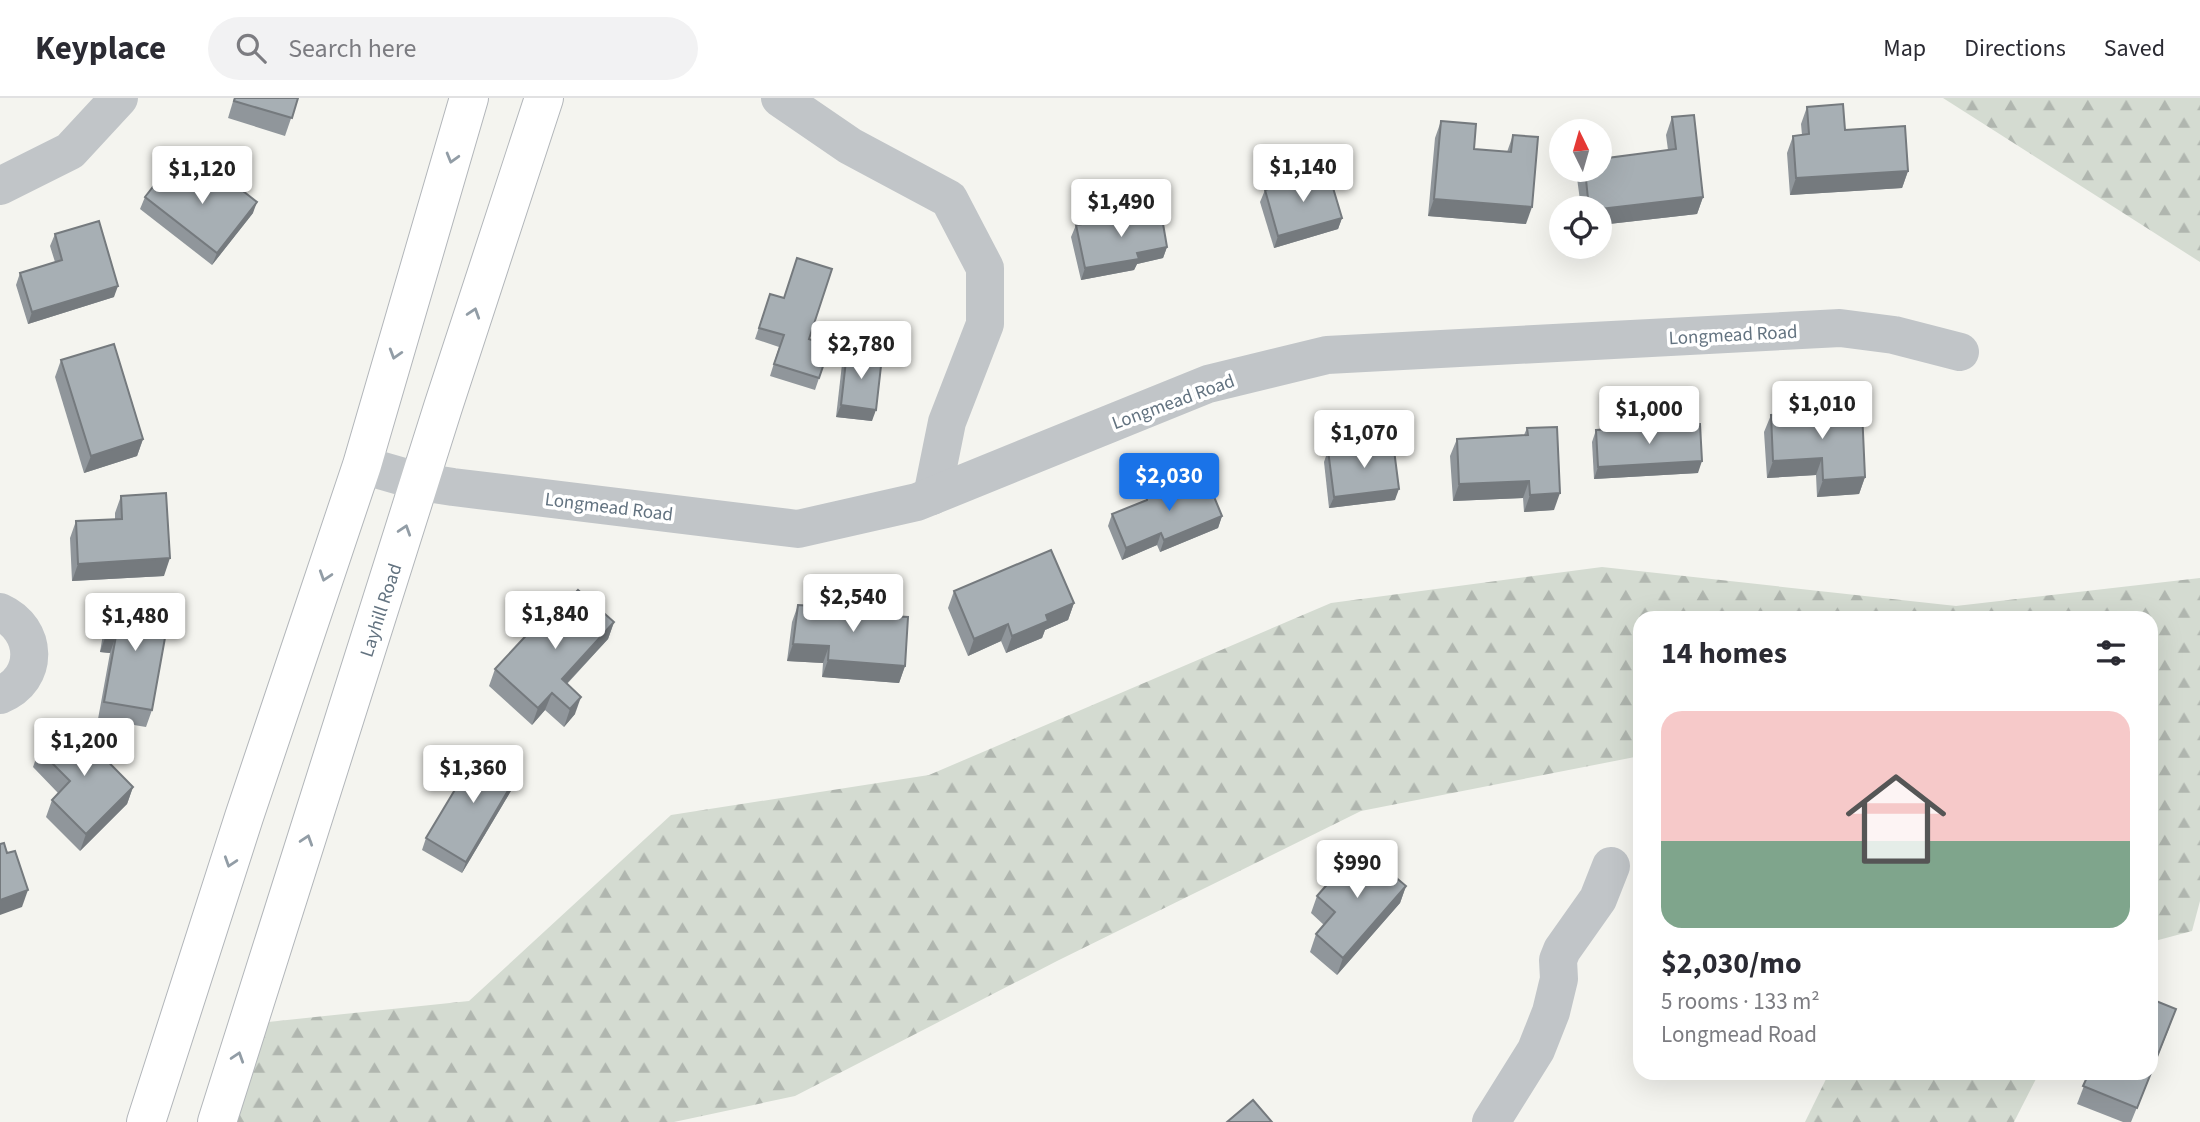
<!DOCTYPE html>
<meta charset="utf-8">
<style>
:root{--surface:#fff;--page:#f2f2f3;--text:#2b2b33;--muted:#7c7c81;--line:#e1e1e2;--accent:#1a73e8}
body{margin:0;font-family:"Source Sans 3",sans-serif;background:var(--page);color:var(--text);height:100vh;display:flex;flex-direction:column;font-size:26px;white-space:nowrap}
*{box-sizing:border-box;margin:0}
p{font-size:23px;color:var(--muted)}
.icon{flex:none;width:38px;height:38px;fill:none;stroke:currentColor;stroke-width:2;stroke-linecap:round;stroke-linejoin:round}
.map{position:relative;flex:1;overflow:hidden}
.details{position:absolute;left:1633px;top:513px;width:525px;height:469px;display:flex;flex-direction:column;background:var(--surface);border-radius:21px;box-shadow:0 7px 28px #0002}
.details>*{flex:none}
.needle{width:46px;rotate:355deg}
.buttons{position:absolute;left:1549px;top:21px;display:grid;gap:14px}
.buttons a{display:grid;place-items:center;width:63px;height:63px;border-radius:50%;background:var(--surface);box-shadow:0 7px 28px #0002;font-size:35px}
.price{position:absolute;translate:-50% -60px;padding:0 16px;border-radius:7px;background:#fff;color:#222;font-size:23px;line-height:46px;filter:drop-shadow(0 2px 4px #0008)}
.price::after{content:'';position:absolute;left:50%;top:42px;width:21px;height:16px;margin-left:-10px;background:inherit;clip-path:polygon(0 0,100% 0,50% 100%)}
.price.selected{background:var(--accent);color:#fff}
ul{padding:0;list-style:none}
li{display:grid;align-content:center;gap:14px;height:371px;padding:0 28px}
li span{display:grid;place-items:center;height:217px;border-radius:21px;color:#555}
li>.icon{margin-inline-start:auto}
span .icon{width:126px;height:126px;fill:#fffc;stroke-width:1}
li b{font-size:30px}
h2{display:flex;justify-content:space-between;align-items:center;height:84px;padding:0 28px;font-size:30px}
header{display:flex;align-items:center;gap:42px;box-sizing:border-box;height:98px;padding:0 35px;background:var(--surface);border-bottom:2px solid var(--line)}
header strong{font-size:33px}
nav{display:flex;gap:38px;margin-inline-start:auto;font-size:24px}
.search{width:490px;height:63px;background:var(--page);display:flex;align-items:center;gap:18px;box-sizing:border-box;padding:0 24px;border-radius:38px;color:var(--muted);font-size:26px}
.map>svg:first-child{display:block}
.forest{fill:url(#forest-firs)}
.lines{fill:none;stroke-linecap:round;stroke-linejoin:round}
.major-casing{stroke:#b2b6ba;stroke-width:40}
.minor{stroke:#c1c5c8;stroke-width:38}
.major{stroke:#fff;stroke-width:38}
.wall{fill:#90969b}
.shaded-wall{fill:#757a7e}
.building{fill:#a7afb4;stroke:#757a7e;stroke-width:2}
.oneway{stroke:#929da6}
.labels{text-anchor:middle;stroke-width:7;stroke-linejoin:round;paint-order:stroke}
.street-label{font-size:19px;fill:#637380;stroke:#fff}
</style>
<header>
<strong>Keyplace</strong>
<div class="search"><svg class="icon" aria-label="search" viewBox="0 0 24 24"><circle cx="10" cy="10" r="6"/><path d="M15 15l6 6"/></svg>Search here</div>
<nav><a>Map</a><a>Directions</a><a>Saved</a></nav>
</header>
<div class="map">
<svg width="2200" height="1024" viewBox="0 0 2200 1024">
<defs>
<pattern id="forest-firs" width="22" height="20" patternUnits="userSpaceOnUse" patternTransform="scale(1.75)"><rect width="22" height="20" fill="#d4dbd1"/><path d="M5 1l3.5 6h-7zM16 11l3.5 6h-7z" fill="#b0b6af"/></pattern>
</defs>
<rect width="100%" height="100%" fill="#f4f4ef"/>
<g class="forest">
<path d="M1943 0H2200V164Z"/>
<path d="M1602 469 1956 508 2200 480V803L2192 833 2151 844V520H1640V658L1361 713 1057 863 795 998 674 1024H217L248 926 469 903 671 717 929 677 1331 505Z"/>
<path d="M1829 975H2039L2014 1024H1805Z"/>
</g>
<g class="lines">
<defs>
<g id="major">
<path d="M146 1024 244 719 362 367 469 0"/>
<path d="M217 1024 443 309 544 0"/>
</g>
</defs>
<use href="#major" class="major-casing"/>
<g class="minor">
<path d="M780 0 850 48 949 101 985 170V226L947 324 932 398"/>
<path d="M0 88 70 53 119 0"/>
<path d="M362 367 421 384 453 389 798 431 917 404 1208 286 1327 257 1840 230 1894 237 1960 254"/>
<path d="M0 514C38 531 40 581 0 597"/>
<path d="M1491 1024 1536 952 1551 914 1559 881 1558 862 1562 852 1598 801 1611 768"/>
</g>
<use href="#major" class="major"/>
</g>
<g class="wall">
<path d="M234 0H298L285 38 228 20Z"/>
<path d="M1807 9 1908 73 1902 90 1790 97 1787 55 1793 38 1802 37 1801 26Z"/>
<path d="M1672 19 1703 99 1697 116 1600 127V110H1581L1577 80 1580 72H1600L1668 52 1666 37Z"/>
<path d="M1441 23 1474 51 1507 54 1513 37 1526 126 1428 118 1435 40Z"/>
<path d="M1265 92 1342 120 1338 131 1274 150 1260 104Z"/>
<path d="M205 94 253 115 212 167 140 111 145 99Z"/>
<path d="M1076 127 1167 149 1163 160 1137 166 1134 172 1081 182 1071 139Z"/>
<path d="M55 136 114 199 28 226 16 187 20 175 55 164 50 148Z"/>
<path d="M770 196 809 241 830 248 815 292 770 278 779 249 755 241Z"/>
<path d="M847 254 872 323 836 319 842 266Z"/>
<path d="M61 262 143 341 137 358 84 375 55 279Z"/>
<path d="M1771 317 1865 379 1859 396 1817 399 1816 377 1767 380 1764 334Z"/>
<path d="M1527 330 1554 412 1524 414 1523 400 1453 403 1450 358 1457 341 1524 337Z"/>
<path d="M1596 332 1698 375 1594 381 1592 344Z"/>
<path d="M1328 352 1395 402 1329 410 1324 364Z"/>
<path d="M121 398 164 478 72 483 70 440 76 423 115 421V415Z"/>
<path d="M1147 399 1222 418 1218 430 1160 454 1157 447 1122 462 1108 428 1112 416 1146 402Z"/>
<path d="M954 493 1074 505 1068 522 1045 532 1042 540 1006 555 1001 543 968 558 948 510Z"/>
<path d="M112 501 152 612 146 629 98 621 110 555 100 554 106 518Z"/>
<path d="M798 507 872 517 905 568 899 585 822 579 823 565 787 563 792 524Z"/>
<path d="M553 519 614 524 608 541 567 586 575 616 564 629 545 612 532 627 489 588 495 571Z"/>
<path d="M39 652 133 689 127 706 80 753 46 719 52 702 58 695 33 669Z"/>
<path d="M515 686 462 775 422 752 426 740Z"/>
<path d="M1406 788 1400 805 1337 877 1310 854 1316 836 1324 827 1311 815 1317 798Z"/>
<path d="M2170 928 2131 1024H2123L2077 1006 2089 975Z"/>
</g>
<g class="shaded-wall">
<path d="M1908 73 1902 90 1790 97 1796 80Z"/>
<path d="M1703 99 1697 116 1600 127V111Z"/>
<path d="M1434 101 1532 109 1526 126 1428 118Z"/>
<path d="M257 104 253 115 212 167 217 155Z"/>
<path d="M1342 120 1338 131 1274 150 1278 138Z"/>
<path d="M1167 149 1163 160 1137 166 1134 172 1081 182 1085 170 1137 155Z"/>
<path d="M118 188 114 199 28 226 32 214Z"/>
<path d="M841 307 876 312 872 323 836 319Z"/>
<path d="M143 341 137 358 84 375 91 358Z"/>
<path d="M1822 360 1816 377 1767 380 1773 363Z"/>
<path d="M1702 363 1698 375 1594 381 1598 369Z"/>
<path d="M1865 379 1859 396 1817 399 1823 382Z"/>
<path d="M1529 383 1523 400 1453 403 1459 386Z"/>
<path d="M1399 391 1395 402 1329 410 1334 399Z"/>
<path d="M1560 395 1554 412 1524 414 1530 397Z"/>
<path d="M1222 418 1218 430 1160 454 1164 442Z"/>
<path d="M1161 435 1157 447 1122 462 1126 450Z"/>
<path d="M170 460 164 478 72 483 78 466Z"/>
<path d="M1074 505 1068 522 1045 532 1042 540 1006 555 1012 538 1046 517Z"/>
<path d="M614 524 608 541 555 598 562 581Z"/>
<path d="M1008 526 1001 543 968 558 974 541Z"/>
<path d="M106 537 116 538 110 555 100 554Z"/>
<path d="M793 546 829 548 823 565 787 563Z"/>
<path d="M828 562 905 568 899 585 822 579Z"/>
<path d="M552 595 545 612 532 627 538 610Z"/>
<path d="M581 599 575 616 564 629 570 611Z"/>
<path d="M519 674 515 686 462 775 466 764Z"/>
<path d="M133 689 127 706 80 753 86 736Z"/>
<path d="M1406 788 1400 805 1337 877 1343 860Z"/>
<path d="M28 792 22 809 0 817V802Z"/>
</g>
<g class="building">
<path d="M235 0H298L292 20 234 3Z"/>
<path d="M1843 6 1845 32 1905 28 1908 73 1796 80 1793 38 1809 36 1807 9Z"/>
<path d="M1694 17 1703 99 1600 111 1589 110 1585 72H1600V61L1676 51 1672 19Z"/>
<path d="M1441 23 1476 26 1474 51 1511 54 1513 37 1538 39 1532 109 1434 101Z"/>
<path d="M170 67 205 94 220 75 257 104 217 155 145 99Z"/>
<path d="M1328 73 1342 120 1278 138 1265 92Z"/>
<path d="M1161 114 1167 149 1137 155 1139 161 1085 170 1076 127Z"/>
<path d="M99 123 118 188 32 214 20 175 62 162 55 136Z"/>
<path d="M797 160 832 171 809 241 830 248 819 280 774 266 784 237 759 230 770 196 784 200Z"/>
<path d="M114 246 143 341 91 358 61 262Z"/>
<path d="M847 254 882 259 876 312 841 307Z"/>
<path d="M1862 312 1865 379 1823 382 1822 360 1773 363 1771 317Z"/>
<path d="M1700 326 1702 363 1598 369 1596 332Z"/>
<path d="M1557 329 1560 395 1530 397 1529 383 1459 386 1457 341 1528 337 1527 330Z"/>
<path d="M1393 344 1399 391 1334 399 1328 352Z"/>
<path d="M1205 377 1222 418 1164 442 1161 435 1126 450 1112 416 1147 402V399Z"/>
<path d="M166 395 170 460 78 466 76 423 122 421 121 398Z"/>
<path d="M1051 452 1074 505 1046 517 1048 523 1012 538 1008 526 974 541 954 493Z"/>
<path d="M578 492 614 524 562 581 581 599 570 611 552 595 538 610 495 571 548 514 553 519Z"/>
<path d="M112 501 170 512 152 612 104 604 116 538 106 537Z"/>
<path d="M798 507 872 512V517L908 519 905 568 828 562 829 548 793 546Z"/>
<path d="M68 623 133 689 86 736 52 702 70 683 39 652Z"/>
<path d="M480 650 519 674 466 764 426 740Z"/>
<path d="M4 745 7 755 15 753 28 792 0 802V746Z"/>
<path d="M1360 749 1406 788 1343 860 1316 836 1335 814 1317 798Z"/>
<path d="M2151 901 2176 911 2151 974Z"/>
<path d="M2089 975H2151L2137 1010 2083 988Z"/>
<path d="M1253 1002 1272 1024H1227Z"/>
</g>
<defs><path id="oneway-chevron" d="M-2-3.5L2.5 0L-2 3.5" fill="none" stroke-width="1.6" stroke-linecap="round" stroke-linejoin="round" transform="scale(1.75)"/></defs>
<g class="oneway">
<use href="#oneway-chevron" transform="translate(452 60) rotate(106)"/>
<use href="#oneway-chevron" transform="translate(474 215) rotate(-72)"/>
<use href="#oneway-chevron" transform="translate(395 256) rotate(107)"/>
<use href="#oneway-chevron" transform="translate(405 432) rotate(-72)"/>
<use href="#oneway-chevron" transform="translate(325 478) rotate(108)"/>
<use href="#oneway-chevron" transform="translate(307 742) rotate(-72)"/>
<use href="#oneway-chevron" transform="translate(230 764) rotate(108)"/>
<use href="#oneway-chevron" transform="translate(238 959) rotate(-72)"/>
</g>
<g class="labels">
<g class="street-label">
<text transform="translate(1733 236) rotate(-3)" y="7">Longmead Road</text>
<text transform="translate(1173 303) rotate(-20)" y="7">Longmead Road</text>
<text transform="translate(609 408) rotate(7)" y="7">Longmead Road</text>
<text transform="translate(380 512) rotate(-72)" y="7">Layhill Road</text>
</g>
</g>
</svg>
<div class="buttons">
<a><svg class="needle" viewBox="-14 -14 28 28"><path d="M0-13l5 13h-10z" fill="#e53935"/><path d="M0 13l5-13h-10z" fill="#7c7c81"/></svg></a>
<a><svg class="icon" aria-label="locate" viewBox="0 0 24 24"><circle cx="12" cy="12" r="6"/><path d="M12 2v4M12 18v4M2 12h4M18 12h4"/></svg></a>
</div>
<b class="price" style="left:1303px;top:106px">$1,140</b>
<b class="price" style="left:202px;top:108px">$1,120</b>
<b class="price" style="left:1121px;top:141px">$1,490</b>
<b class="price" style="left:861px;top:283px">$2,780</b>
<b class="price" style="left:1822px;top:343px">$1,010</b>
<b class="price" style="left:1649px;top:348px">$1,000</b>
<b class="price" style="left:1364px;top:372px">$1,070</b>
<b class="price selected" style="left:1169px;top:415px">$2,030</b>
<b class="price" style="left:853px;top:536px">$2,540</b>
<b class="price" style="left:555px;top:553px">$1,840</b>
<b class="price" style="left:135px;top:555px">$1,480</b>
<b class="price" style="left:84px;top:680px">$1,200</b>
<b class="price" style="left:473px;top:707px">$1,360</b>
<b class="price" style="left:1357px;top:802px">$990</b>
<section class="details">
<h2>14 homes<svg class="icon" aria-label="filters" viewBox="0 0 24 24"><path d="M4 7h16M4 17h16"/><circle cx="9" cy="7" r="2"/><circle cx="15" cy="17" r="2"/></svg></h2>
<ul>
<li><span style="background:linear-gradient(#f6c9c9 60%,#7fa58c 0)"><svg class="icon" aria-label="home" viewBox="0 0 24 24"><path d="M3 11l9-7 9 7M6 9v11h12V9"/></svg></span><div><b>$2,030/mo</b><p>5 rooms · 133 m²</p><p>Longmead Road</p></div></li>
</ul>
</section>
</div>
